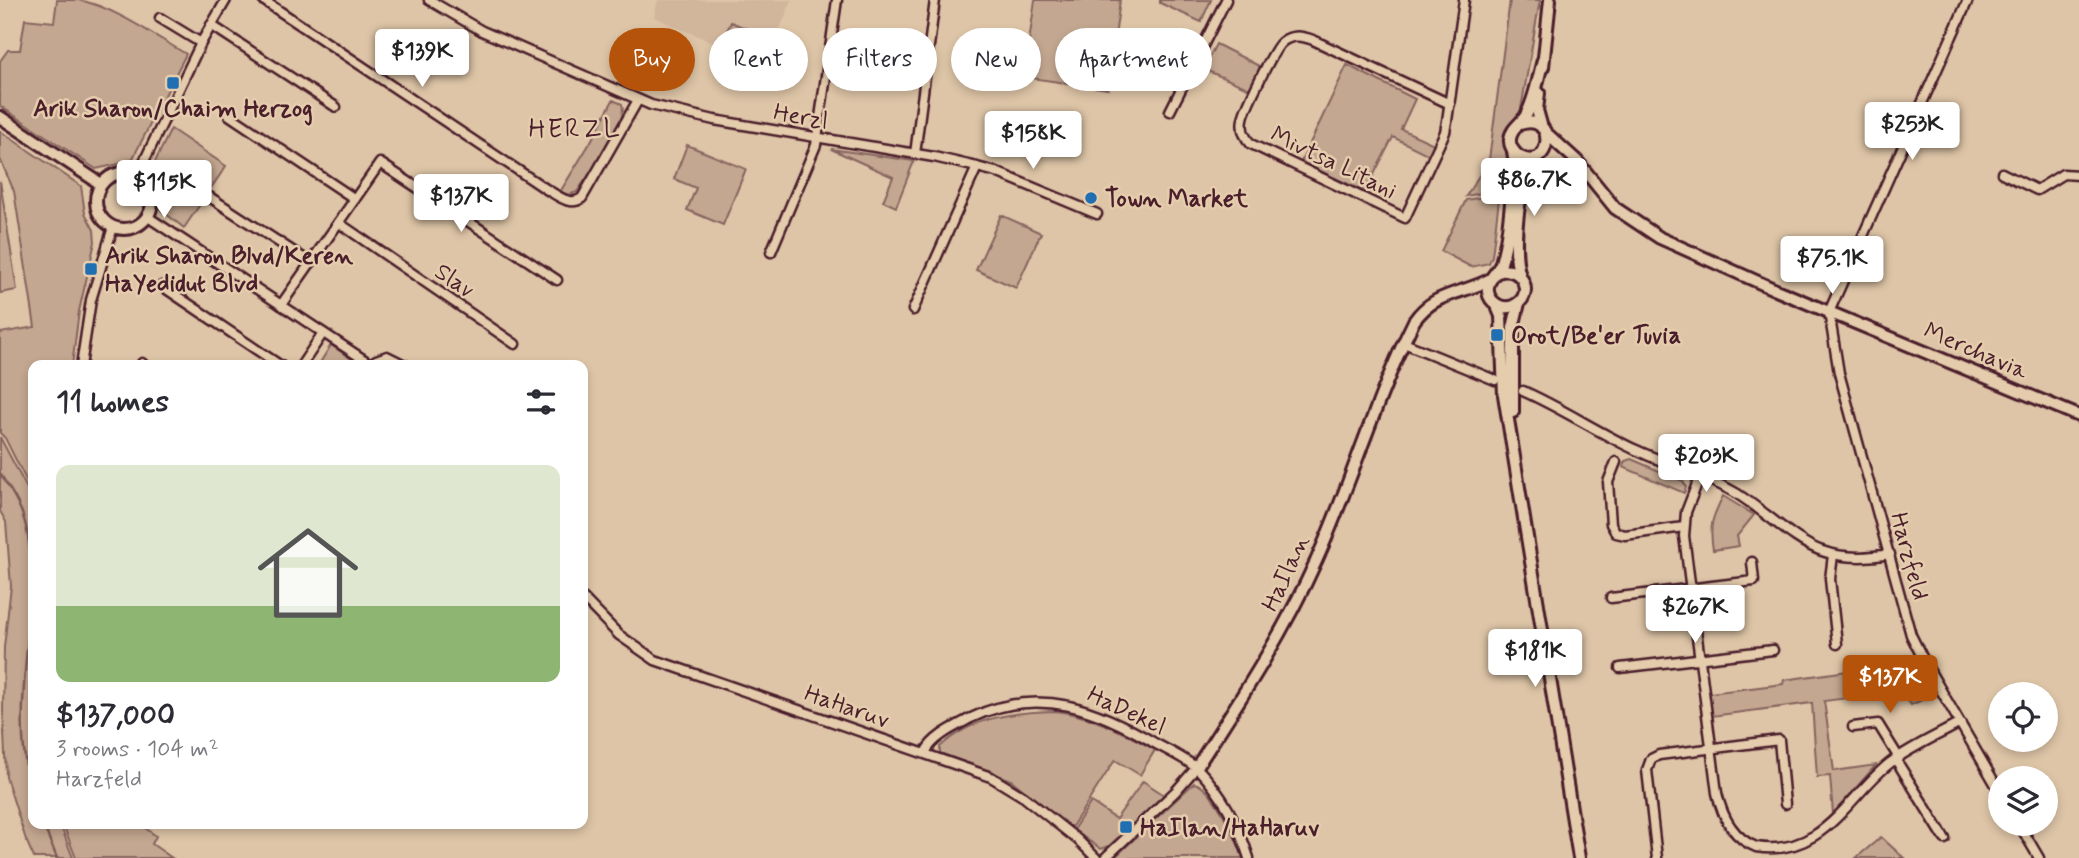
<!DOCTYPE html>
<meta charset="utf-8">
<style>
:root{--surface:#fff;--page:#f2f2f3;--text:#2b2b33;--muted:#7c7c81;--line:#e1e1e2;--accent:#b45309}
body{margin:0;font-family:Mynerve,sans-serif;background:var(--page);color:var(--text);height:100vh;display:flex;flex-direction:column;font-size:26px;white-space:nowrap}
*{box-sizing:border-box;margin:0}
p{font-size:23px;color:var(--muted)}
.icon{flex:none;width:38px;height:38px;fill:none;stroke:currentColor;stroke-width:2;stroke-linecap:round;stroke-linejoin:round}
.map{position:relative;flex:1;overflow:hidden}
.details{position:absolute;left:28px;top:360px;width:560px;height:469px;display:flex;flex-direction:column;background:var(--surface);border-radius:14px;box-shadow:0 4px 10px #0003}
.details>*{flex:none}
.hud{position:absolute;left:609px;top:28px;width:665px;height:63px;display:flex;gap:14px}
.tools{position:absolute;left:1988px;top:682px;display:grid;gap:14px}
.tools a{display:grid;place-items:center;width:70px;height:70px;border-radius:50%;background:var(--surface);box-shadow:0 4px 10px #0003;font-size:35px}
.price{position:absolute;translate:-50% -60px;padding:0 16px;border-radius:7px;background:#fff;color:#222;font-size:23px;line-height:46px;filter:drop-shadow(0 2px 4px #0008)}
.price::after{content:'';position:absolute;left:50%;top:42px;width:21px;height:16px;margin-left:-10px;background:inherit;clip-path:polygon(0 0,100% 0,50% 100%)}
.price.selected{background:var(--accent);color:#fff}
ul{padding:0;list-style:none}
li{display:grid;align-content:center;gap:14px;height:371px;padding:0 28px}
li+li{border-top:2px solid var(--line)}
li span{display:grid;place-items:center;height:217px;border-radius:14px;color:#555}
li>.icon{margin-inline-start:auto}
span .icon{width:126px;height:126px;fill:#fffc;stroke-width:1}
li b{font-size:30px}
h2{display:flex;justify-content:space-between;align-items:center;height:84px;padding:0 28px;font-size:30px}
.pill{padding:0 24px;border-radius:32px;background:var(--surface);box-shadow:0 4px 10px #0003;font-size:24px;line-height:63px}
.pill.selected{background:var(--accent);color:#fff}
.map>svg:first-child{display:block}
.built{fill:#d1b69c}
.green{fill:#c3a790;stroke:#86635e;stroke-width:2}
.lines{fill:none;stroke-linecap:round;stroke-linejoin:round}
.stream{stroke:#7e5a57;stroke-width:2.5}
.street-casing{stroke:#4a1f2b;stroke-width:13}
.secondary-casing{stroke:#4a1f2b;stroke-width:16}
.street{stroke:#e4ccac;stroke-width:8}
.secondary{stroke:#e4ccac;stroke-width:10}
.poi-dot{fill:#1f6fb2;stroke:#e4ccac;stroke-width:2.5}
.labels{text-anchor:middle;stroke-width:5;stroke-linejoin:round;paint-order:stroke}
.poi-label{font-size:24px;font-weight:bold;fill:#4a1f2b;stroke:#e4ccac;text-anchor:start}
.street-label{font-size:24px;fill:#4a1f2b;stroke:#e4ccac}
.neighbourhood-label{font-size:26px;letter-spacing:2px;fill:#4a1f2b;stroke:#e4ccac}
</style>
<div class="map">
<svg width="2079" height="858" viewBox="0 0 2079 858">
<rect width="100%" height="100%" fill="#dec5a7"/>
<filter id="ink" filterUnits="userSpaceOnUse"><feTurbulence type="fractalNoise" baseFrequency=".0143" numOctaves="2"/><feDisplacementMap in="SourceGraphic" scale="14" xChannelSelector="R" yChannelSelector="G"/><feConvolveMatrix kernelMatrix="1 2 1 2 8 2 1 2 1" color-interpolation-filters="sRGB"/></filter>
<g filter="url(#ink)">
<path class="built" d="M658 0H792L774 43 768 40 758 62 654 17Z"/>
<g class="green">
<path d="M57 0C64 0 72 0 79 0 114 7 155 36 186 54L133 158 128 162 96 169 0 106V61L8 50H20L25 19 54 22Z"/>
<path d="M1035 0H1120L1108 89 1024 77Z"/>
<path d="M1160 0H1211L1201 22 1160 3Z"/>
<path d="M1510 0H1540L1521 109 1500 195 1482 193 1466 196 1489 160Z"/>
<path d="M731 22 764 36 756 53 723 39Z"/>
<path d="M1216 44 1261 67 1250 89 1203 69Z"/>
<path d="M1347 65 1415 99 1401 129 1434 144 1429 155 1393 137 1365 192 1301 162Z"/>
<path d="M613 100 622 104C629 125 589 173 577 192L568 195 560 192 590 143Z"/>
<path d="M171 129 226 166 184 228 161 210 159 186 152 175V168Z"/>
<path d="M0 131 81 186 85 213 94 230 95 242 79 311 72 366H33V494L5 438 0 433V333L35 327 14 191 0 159Z"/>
<path d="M687 145 746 169 723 225 687 210 696 188 674 179Z"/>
<path d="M831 149 914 161 896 207 883 201 893 177Z"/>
<path d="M0 181 17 290 0 293Z"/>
<path d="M1483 197 1499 199 1492 256 1489 263 1471 267 1441 251 1466 200Z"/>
<path d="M1001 215 1041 233 1016 288 976 270Z"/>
<path d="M331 345 353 360 357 366H318Z"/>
<path d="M0 437 33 500V824H60L73 858H34L26 840 6 777 3 711 4 647 11 586 6 522 0 511Z"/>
<path d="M1631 459 1683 481 1686 487 1684 493 1623 467 1625 461Z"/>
<path d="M1723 496 1754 515 1737 536 1739 546 1713 550C1709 525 1712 518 1723 496Z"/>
<path d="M1911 662 1931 696 1911 705 1901 691 1824 701 1834 771 1876 765 1833 814 1830 776 1817 777 1812 703 1712 716 1709 693 1783 684 1784 680Z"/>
<path d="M1056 711C1093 716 1123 732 1155 750L1140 775 1115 760 1071 828 1011 780 940 753V747C972 717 1013 712 1056 711Z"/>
<path d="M1143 781 1164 795 1109 846 1101 849 1073 830 1091 802 1116 819Z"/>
<path d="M1194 783C1213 786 1237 840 1243 858H1114Z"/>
<path d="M63 824H140L156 836 152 844 172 858H76Z"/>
<path d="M1881 837 1904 858H1856Z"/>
</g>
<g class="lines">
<g class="stream">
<path d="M0 473C6 484 14 494 19 506 31 531 31 563 31 591 29 657 12 731 33 795"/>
<path d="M43 824 57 858"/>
</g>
<defs>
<g id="street">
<path d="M263 0 546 189C557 195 570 207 582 198L638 100"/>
<path d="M429 0 482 31 651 105 714 120 934 157 977 167 996 172 1097 214"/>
<path d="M1968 0 1829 312 1839 373 1911 635 1924 661 2000 792"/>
<path d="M160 18 201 43"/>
<path d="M211 25 336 107"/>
<path d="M1450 104 1313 40C1302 36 1292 34 1282 42 1274 48 1245 108 1243 119 1241 129 1244 137 1251 144L1405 218 1445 132 1447 121 1464 0"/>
<path d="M1170 111 1226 0"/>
<path d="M229 115 355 199"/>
<path d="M915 154 935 0"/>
<path d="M2002 173 2037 190 2063 174 2079 175"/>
<path d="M137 176 201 43 226 0"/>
<path d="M208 196 311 263"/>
<path d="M148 217 372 365"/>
<path d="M339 223 515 344"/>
<path d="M771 252 816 145 837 0"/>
<path d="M162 286 281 366"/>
<path d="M281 305 380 163 557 280"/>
<path d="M913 310 977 167"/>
<path d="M1404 343 1495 380"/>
<path d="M142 363 145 366"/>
<path d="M81 366 91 300 113 227"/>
<path d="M301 366 323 333"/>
<path d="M371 366 376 360 387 356 407 366"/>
<path d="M1523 391C1562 408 1597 432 1636 450 1668 465 1703 474 1734 492 1762 508 1793 541 1822 551 1844 559 1867 558 1890 554"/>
<path d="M1616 462 1608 482 1611 524 1616 533 1625 535 1684 527"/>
<path d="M1700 476 1686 512 1684 536 1717 793C1722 816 1733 838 1756 847 1823 858 1848 796 1890 763 1911 747 1937 736 1960 723"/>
<path d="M1833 555 1830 579 1837 644"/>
<path d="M583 598 619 635 655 660 991 777 1024 797 1078 840 1096 858"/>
<path d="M1611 598 1754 581 1752 562"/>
<path d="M1620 668 1773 650"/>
<path d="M1853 727 1878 724 1899 758"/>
<path d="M925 753C932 737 956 726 971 718 1039 685 1098 709 1158 745 1171 752 1188 760 1199 770 1222 794 1239 826 1249 858"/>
<path d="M1896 760 1945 839"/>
<path d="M2019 824 2039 858"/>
<path d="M1105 858 1176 791 1196 768"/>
<path d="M1657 858 1647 770 1651 759 1659 755 1779 740 1785 804"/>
</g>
<g id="secondary">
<path d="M1543 67 1550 0"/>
<path d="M1539 93 1537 110 1542 128"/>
<path d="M0 117 101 184"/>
<path d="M1520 124C1559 111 1551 173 1520 157 1514 153 1509 146 1510 139 1511 129 1520 124 1525 117 1535 100 1538 78 1543 60"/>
<path d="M1546 133 1577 161 1615 208 1660 238 1776 290 2079 416"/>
<circle cx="124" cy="201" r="28"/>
<path d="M1498 272C1523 263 1536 297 1513 306 1502 310 1490 303 1488 292 1486 279 1498 273 1501 263 1510 232 1511 197 1515 165L1513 151"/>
<path d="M1520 276C1511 249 1518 180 1535 158"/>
<path d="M1496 304 1501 316 1504 395 1579 858"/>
<path d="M1513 412V328L1519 303"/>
<path d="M1196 768C1240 700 1284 633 1317 559 1352 481 1376 397 1414 321 1435 291 1462 295 1491 279"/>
</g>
</defs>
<use href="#street" class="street-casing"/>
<use href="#secondary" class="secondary-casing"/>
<use href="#street" class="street"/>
<use href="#secondary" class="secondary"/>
</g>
</g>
<g class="poi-dot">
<rect x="166" y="76" width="14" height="14" rx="3.5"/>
<circle cx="1091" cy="198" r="7"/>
<rect x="84" y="262" width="14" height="14" rx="3.5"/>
<rect x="1490" y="328" width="14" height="14" rx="3.5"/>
<rect x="1119" y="820" width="14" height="14" rx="3.5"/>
</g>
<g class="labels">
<g class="poi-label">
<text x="173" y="116" text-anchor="middle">Arik Sharon/Chaim Herzog</text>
<text x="1105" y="206">Town Market</text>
<text x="105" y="263">Arik Sharon Blvd/Keren<tspan x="105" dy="28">HaYedidut Blvd</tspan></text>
<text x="1511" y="343">Orot/Be'er Tuvia</text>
<text x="1140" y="835">HaIlan/HaHaruv</text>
</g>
<g class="street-label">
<text transform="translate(801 116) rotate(10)" y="8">Herzl</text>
<text transform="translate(1334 162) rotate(26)" y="8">Mivtsa Litani</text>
<text transform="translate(455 280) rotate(34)" y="8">Slav</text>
<text transform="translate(1976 350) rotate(23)" y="8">Merchavia</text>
<text transform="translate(1910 556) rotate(75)" y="8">Harzfeld</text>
<text transform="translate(1285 573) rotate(-65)" y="8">HaIlan</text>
<text transform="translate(847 706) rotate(19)" y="8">HaHaruv</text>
<text transform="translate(1127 710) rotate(25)" y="8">HaDekel</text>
</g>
<g class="neighbourhood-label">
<text x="575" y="137">HERZL</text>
</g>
</g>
</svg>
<div class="tools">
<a><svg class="icon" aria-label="locate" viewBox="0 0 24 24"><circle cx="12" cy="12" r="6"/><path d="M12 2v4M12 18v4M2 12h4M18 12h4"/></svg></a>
<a><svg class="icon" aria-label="layers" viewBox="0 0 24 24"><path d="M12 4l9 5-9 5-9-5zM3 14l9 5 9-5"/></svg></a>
</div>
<b class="price" style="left:422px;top:89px">$139K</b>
<b class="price" style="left:1912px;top:162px">$253K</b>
<b class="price" style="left:1033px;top:171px">$158K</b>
<b class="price" style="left:1534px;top:218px">$86.7K</b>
<b class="price" style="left:164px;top:220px">$115K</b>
<b class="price" style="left:461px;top:234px">$137K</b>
<b class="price" style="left:1832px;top:296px">$75.1K</b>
<b class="price" style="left:1706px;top:494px">$203K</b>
<b class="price" style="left:1695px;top:645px">$267K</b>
<b class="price" style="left:1535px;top:689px">$181K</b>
<b class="price selected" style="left:1890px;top:715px">$137K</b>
<div class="hud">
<a class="pill selected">Buy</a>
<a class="pill">Rent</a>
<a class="pill">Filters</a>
<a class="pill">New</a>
<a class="pill">Apartment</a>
</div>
<section class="details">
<h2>11 homes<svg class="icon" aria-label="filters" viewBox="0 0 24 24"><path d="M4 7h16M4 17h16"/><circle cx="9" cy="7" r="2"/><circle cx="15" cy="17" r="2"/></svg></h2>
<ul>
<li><span style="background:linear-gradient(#dfe7d0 65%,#8fb573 0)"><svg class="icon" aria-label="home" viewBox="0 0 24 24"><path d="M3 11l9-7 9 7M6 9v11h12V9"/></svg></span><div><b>$137,000</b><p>3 rooms · 104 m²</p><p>Harzfeld</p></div></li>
</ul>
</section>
</div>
